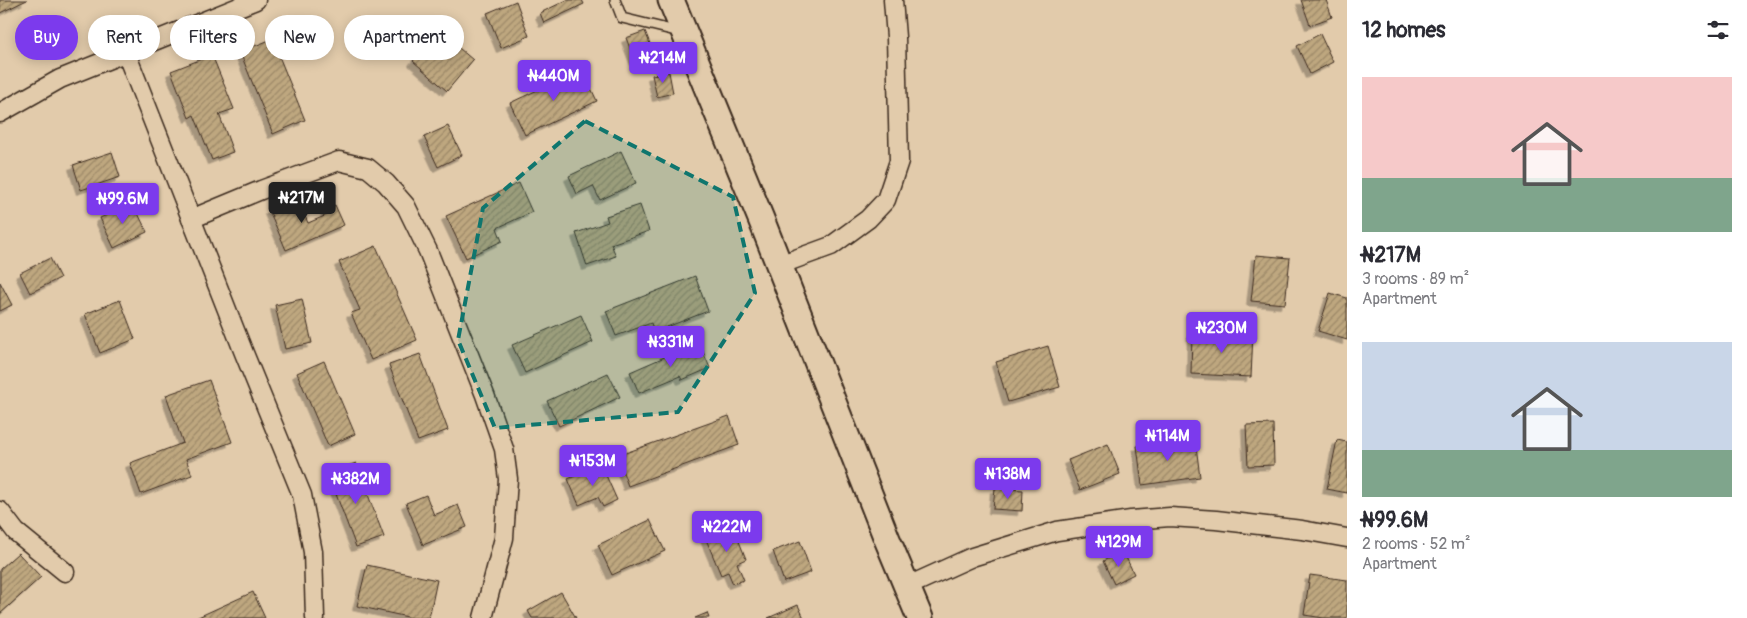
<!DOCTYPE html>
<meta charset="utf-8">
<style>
:root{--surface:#fff;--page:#f2f2f3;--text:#2b2b33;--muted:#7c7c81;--accent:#7c3aed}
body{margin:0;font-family:Pangolin,sans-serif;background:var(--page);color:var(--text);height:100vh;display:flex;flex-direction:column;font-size:19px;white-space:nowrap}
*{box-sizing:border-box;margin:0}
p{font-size:16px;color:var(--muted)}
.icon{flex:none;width:28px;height:28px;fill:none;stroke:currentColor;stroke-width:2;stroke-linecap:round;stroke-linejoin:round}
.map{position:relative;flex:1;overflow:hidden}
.side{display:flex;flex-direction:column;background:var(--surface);width:400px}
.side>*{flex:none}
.top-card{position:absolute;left:15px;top:15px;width:475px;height:45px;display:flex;gap:10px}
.price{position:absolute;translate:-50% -42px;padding:0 11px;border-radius:5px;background:var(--accent);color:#fff;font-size:16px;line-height:32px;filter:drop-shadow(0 1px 2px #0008)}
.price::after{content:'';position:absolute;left:50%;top:30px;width:15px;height:11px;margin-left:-8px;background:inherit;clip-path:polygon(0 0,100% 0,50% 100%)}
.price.on{background:#222;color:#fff}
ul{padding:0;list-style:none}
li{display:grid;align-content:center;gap:10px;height:265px;padding:0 15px}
li span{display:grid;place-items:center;height:155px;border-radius:0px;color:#555}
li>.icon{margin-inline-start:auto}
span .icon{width:90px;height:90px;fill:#fffc;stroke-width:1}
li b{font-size:21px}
h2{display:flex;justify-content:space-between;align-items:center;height:60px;padding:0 15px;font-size:21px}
.pill{padding:0 18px;border-radius:22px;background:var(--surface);box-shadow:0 2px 12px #0003;font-size:18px;line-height:45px}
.pill.on{background:var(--accent);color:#fff}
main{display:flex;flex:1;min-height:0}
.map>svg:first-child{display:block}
.building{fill:url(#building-hatch);stroke:#3b2a1e;filter:url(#shadow)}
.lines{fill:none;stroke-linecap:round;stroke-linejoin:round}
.lane-casing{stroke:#3b2a1e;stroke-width:12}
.street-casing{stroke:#3b2a1e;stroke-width:21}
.secondary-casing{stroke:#3b2a1e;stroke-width:29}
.lane{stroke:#e2cbab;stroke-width:9}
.street{stroke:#e2cbab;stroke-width:18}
.secondary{stroke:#e2cbab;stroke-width:25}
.marked{fill:#0f766e;fill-opacity:0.2;stroke:#0f766e;stroke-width:4;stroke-dasharray:10 6;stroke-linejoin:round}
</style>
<main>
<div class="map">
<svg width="1347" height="618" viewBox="0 0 1347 618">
<defs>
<pattern id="building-hatch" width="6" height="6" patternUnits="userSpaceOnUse" patternTransform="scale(1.25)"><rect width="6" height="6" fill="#bea77f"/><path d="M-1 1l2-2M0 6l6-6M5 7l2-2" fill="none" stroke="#9c8867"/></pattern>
<filter id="shadow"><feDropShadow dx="-4.5" dy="4.5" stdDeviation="0" flood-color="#0004"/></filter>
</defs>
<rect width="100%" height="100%" fill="#e2cbab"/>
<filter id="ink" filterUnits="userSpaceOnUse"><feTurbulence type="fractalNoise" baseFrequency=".02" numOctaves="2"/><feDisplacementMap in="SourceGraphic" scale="10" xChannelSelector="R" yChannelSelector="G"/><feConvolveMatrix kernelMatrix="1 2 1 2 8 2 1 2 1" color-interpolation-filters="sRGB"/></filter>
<g filter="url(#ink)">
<g class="building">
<path d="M0 0H27L0 13Z"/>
<path d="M567 0H582L584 4 544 23 540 13Z"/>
<path d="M1301 0H1326L1332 17 1310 25Z"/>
<path d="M516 1 529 36 501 48 487 13Z"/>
<path d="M439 31 473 60 447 91 413 61Z"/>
<path d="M645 31 656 59 637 66 626 38Z"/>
<path d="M1320 34 1333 62 1310 74 1297 46Z"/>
<path d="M272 39 305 120 273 134 240 52Z"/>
<path d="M212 55 234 109 219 114 233 152 212 160 194 115 189 118 171 71Z"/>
<path d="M582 69 597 101 525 135 510 103Z"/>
<path d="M669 72 673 93 657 97 652 75Z"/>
<path d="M448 126 462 155 438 167 424 137Z"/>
<path d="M621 151 636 183 600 200 593 186 577 194 569 176Z"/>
<path d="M112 152 120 177 81 190 73 165Z"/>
<path d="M519 183 532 212 497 228 502 241 466 258 446 216Z"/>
<path d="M297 198 308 223 327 215 325 210 335 205 344 225 286 250 269 210Z"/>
<path d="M133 203 147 232 114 248 100 218Z"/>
<path d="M640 205 649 231 611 244 616 256 587 266 576 233 608 222 606 216Z"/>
<path d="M376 246 417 340 371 360 351 313 360 310 339 262Z"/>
<path d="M1256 255 1290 258 1285 304 1251 301Z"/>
<path d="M50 258 60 278 30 293 20 273Z"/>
<path d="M695 276 708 311 654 332 651 323 616 336 606 311Z"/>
<path d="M0 282 12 305 0 311Z"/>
<path d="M1330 293 1347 298V340L1318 331Z"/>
<path d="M302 299 312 343 285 349 275 305Z"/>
<path d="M120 300 135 339 100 353 85 314Z"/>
<path d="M581 315 593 342 525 373 512 345Z"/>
<path d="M1192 332 1253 334 1251 377 1191 374Z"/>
<path d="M699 342 710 368 682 380 680 376 639 393 630 372Z"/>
<path d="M1048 346 1060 387 1008 402 996 362Z"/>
<path d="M420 354 448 430 418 441 389 365Z"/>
<path d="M324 361 355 434 328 446 297 373Z"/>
<path d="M608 373 620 397 559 426 547 401Z"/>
<path d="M209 380 232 442 186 459 192 475 141 494 130 463 183 443 166 395Z"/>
<path d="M729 416 739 445 628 486 617 456Z"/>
<path d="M1273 424 1274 465 1248 466 1246 425Z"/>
<path d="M1195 438 1200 477 1142 485 1137 446Z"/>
<path d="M1337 440 1347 442V493L1327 489Z"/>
<path d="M1108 444 1120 474 1080 490 1068 460Z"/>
<path d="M356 463 384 537 356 547 328 473Z"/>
<path d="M601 464 617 500 603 507 598 497 579 505 568 479Z"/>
<path d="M995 488 1023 490 1022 511 993 509Z"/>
<path d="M426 495 434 515 458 505 467 527 423 545 406 503Z"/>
<path d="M650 520 665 551 612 575 598 545Z"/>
<path d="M733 526 746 559 737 563 744 580 733 584 728 572 721 575 705 537Z"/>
<path d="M800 541 811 572 784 582 773 551Z"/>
<path d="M1123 551 1134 574 1114 584 1103 561Z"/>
<path d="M18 553 41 577 0 614V569Z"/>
<path d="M367 565 437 580 429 618H412L357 606Z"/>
<path d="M1310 575 1347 580V618H1324L1304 615Z"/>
<path d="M253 592 265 618H196Z"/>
<path d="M561 592 576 618H532L528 611Z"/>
<path d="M798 605 804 618H768Z"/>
<path d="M707 613 709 618H695Z"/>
</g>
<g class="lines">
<defs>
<path id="lane" d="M615 0 622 18 680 32"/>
<g id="street">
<path d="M126 53 244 353 302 495 313 552 315 618"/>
<path d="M0 113 60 79 256 0"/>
<path d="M191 219 261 190 339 161 368 168 386 183 406 206 428 251 485 395 504 449 508 479 504 538 483 618"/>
<path d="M779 265 831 246 868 219 886 200 899 161 896 37 893 0"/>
<path d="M0 511 16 532 65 572"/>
<path d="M908 586 972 557 1057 531 1131 520 1170 517 1216 520 1302 530 1347 538"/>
</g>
<path id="secondary" d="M671 0 761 219 887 539 920 618"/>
</defs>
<use href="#lane" class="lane-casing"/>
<use href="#street" class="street-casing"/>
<use href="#secondary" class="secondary-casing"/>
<use href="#lane" class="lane"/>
<use href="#street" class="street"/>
<use href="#secondary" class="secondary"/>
</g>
</g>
<path class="marked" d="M585 121 733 197 755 293 678 412 495 428 458 340 483 208Z"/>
</svg>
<b class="price" style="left:663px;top:84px">₦214M</b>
<b class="price" style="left:554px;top:102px">₦440M</b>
<b class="price on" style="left:302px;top:224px">₦217M</b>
<b class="price" style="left:123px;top:225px">₦99.6M</b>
<b class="price" style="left:1222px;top:354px">₦230M</b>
<b class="price" style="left:671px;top:368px">₦331M</b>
<b class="price" style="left:1168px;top:462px">₦114M</b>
<b class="price" style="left:593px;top:487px">₦153M</b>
<b class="price" style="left:1008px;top:500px">₦138M</b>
<b class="price" style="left:356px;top:505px">₦382M</b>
<b class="price" style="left:727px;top:553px">₦222M</b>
<b class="price" style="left:1119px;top:568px">₦129M</b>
<div class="top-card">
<a class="pill on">Buy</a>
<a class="pill">Rent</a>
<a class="pill">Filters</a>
<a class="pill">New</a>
<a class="pill">Apartment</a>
</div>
</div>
<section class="side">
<h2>12 homes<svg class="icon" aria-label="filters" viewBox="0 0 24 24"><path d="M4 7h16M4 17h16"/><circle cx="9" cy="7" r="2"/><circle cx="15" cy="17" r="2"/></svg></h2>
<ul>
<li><span style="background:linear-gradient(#f6c9c9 65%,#7fa58c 0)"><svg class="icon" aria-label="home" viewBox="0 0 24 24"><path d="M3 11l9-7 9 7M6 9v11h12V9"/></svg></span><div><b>₦217M</b><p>3 rooms · 89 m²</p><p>Apartment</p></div></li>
<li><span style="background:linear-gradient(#c9d6e8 70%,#7fa58c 0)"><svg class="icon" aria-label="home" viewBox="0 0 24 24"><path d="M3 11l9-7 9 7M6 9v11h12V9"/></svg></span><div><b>₦99.6M</b><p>2 rooms · 52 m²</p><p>Apartment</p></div></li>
</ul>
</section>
</main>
